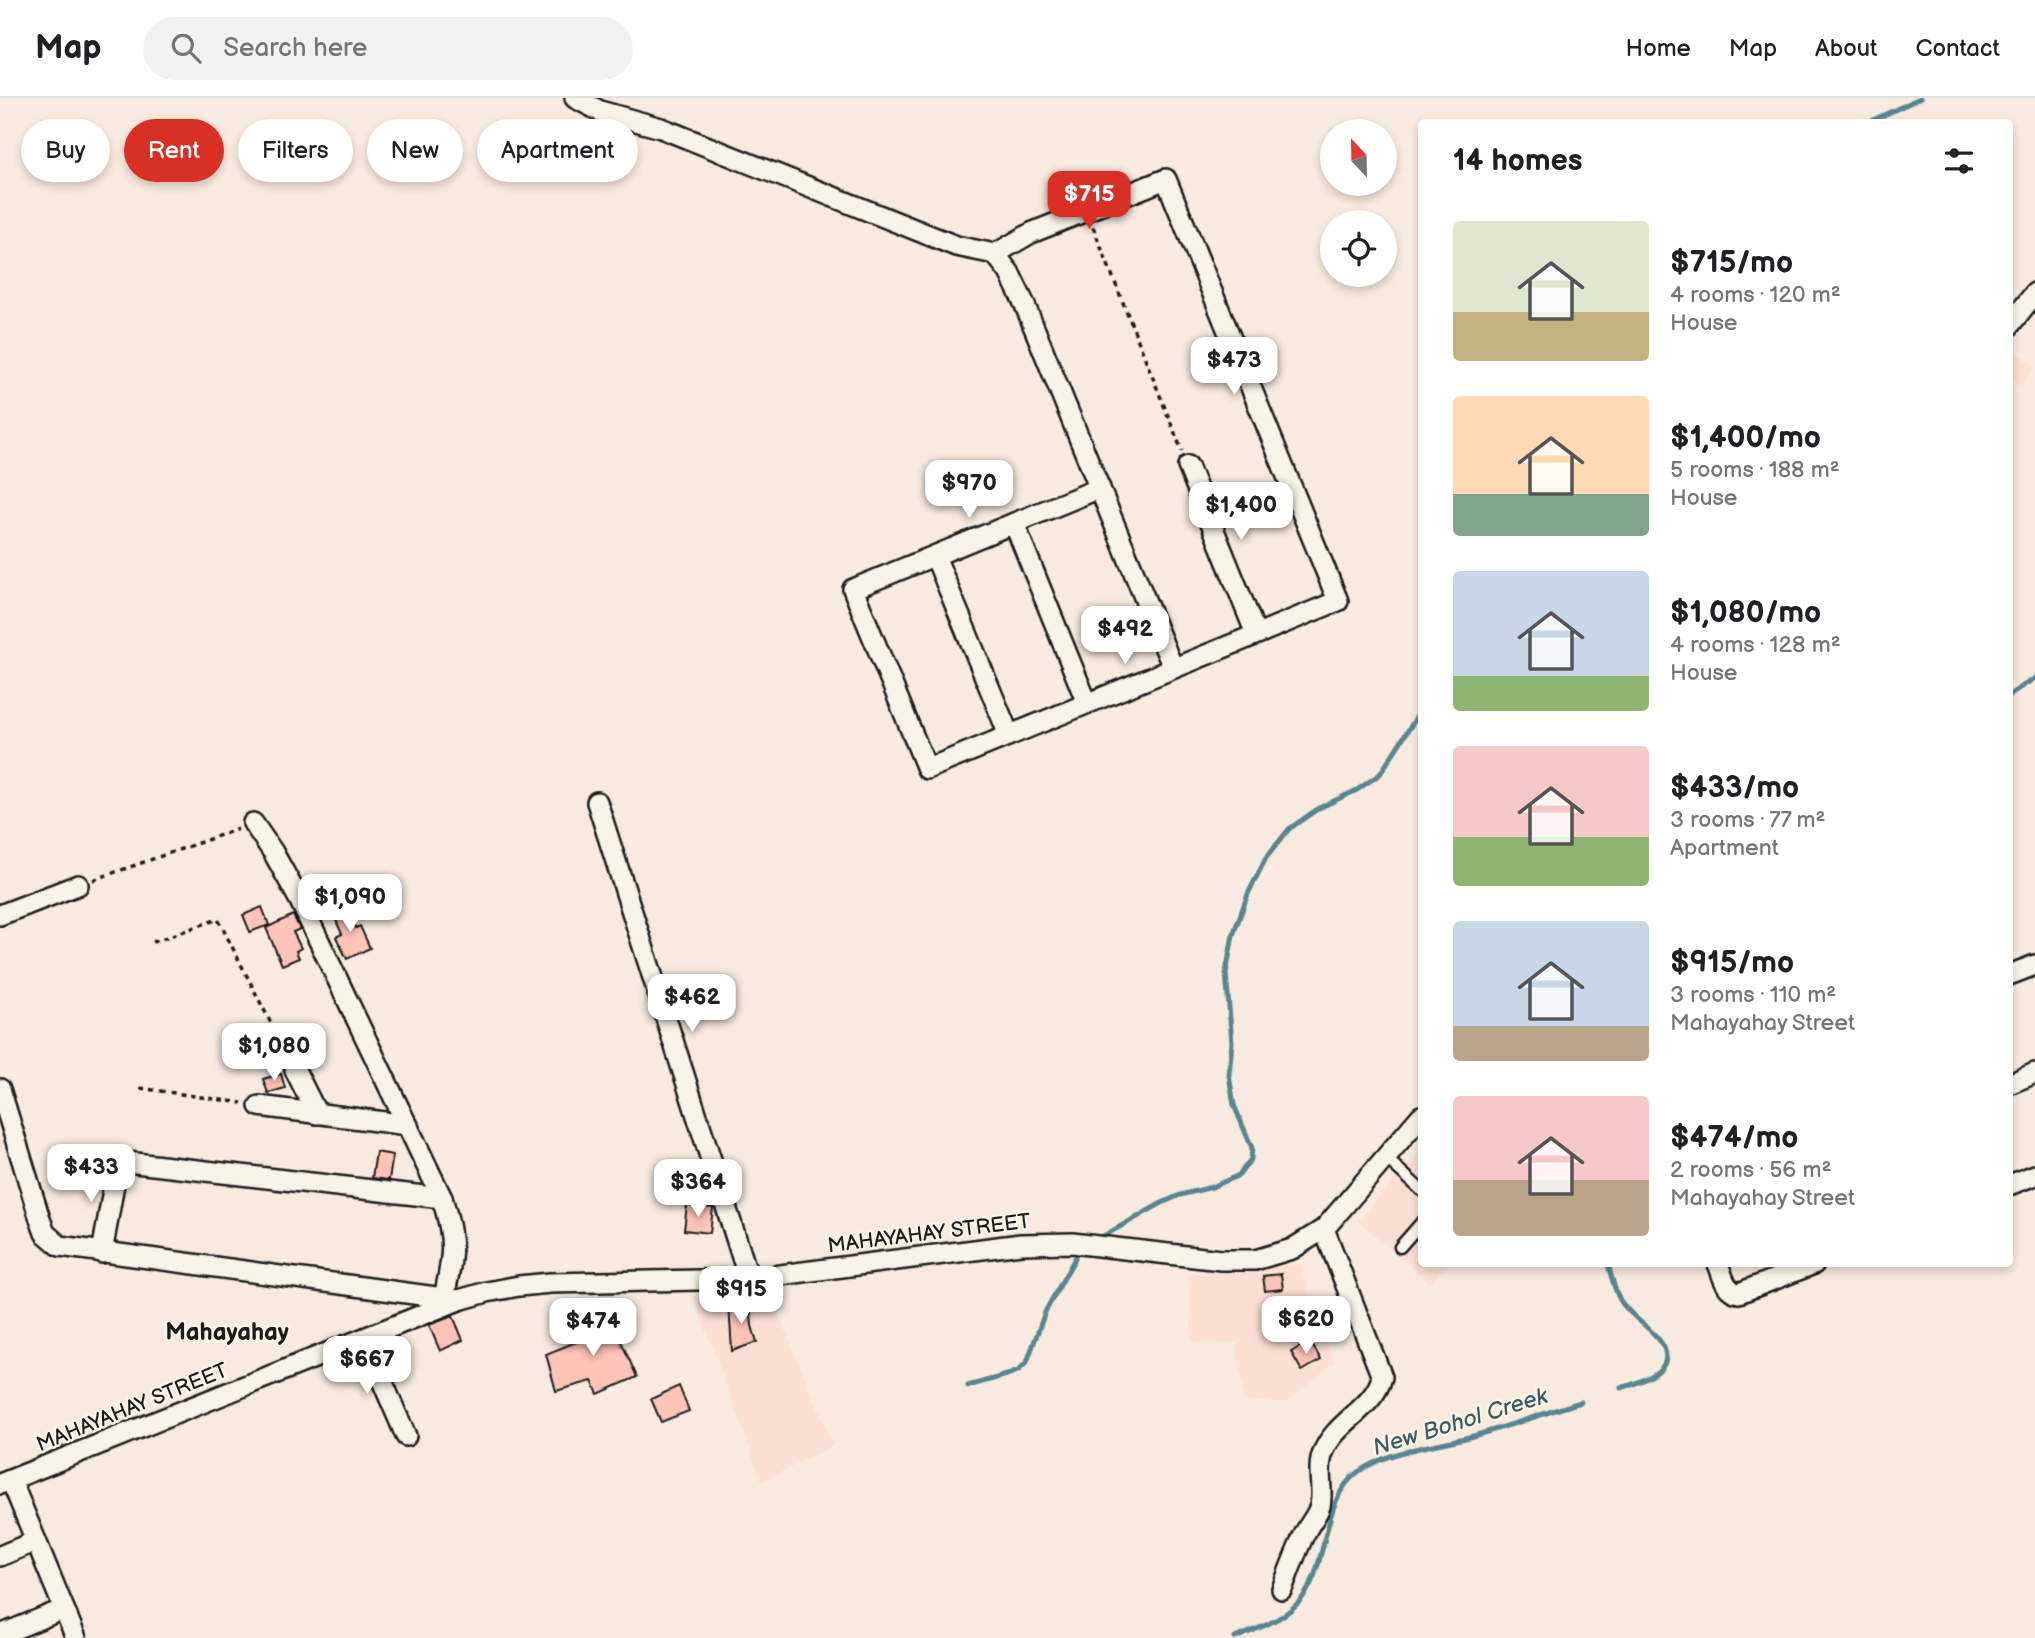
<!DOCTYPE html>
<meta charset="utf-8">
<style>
:root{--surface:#fff;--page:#f2f2f2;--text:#202124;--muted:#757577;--line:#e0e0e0;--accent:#d93025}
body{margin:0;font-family:"Balsamiq Sans",sans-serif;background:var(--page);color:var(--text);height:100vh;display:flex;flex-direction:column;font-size:26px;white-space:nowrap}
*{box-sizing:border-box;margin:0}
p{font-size:23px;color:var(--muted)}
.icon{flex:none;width:38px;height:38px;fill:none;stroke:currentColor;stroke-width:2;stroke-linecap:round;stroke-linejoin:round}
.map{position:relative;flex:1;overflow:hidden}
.drawer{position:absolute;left:1418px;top:21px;width:595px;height:1148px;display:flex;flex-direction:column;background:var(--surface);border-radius:7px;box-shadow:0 4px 10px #0003}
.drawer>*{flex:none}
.top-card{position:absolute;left:21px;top:21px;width:665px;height:63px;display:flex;gap:14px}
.needle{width:46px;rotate:338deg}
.fabs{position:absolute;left:1320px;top:21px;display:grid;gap:14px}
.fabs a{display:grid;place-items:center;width:77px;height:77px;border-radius:50%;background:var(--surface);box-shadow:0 4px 10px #0003;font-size:35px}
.price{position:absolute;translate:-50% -60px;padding:0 16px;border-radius:14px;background:#fff;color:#222;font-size:23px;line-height:46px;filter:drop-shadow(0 2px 4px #0008)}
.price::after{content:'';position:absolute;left:50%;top:42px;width:21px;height:16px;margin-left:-10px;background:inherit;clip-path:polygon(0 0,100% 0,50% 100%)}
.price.selected{background:var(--accent);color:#fff}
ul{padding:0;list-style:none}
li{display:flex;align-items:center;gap:21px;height:175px;padding:0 35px}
li span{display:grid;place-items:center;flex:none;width:196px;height:140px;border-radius:7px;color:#555}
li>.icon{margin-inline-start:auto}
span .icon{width:84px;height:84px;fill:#fffc;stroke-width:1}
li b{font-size:30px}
h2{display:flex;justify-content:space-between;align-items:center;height:84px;padding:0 35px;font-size:30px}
.tag{padding:0 24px;border-radius:32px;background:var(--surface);box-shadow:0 4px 10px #0003;font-size:24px;line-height:63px}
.tag.selected{background:var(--accent);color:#fff}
header{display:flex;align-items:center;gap:42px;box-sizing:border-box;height:98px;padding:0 35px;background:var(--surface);border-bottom:2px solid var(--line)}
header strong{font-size:33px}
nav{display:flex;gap:38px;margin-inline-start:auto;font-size:24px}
.search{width:490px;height:63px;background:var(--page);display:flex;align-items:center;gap:18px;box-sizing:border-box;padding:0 24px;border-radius:38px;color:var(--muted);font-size:26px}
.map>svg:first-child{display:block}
.built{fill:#fadfd2}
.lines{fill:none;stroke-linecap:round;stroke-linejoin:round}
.stream{stroke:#588592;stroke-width:5}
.building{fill:#fec4b7;stroke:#1c1c1c;stroke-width:2}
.service-casing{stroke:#1c1c1c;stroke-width:15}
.minor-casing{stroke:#1c1c1c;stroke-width:24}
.path{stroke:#1c1c1c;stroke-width:3.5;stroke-dasharray:5 5;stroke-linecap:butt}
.service{stroke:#f7f3e8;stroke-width:10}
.minor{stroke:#f7f3e8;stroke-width:19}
.labels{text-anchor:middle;stroke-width:5;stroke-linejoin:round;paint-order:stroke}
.street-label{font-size:21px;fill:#1c1c1c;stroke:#f7f3e8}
.water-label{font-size:23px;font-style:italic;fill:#3f5961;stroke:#f7f3e8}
.quarter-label{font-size:24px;font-weight:bold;fill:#1c1c1c;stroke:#f7f3e8}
</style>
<header>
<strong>Map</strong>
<div class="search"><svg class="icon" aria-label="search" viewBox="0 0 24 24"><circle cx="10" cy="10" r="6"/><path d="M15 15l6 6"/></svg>Search here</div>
<nav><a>Home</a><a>Map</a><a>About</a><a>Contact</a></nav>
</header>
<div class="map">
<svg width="2035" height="1540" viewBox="0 0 2035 1540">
<rect width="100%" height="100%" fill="#f8eade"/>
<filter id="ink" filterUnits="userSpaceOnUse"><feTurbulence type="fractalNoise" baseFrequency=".0143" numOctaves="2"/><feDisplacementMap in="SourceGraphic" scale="14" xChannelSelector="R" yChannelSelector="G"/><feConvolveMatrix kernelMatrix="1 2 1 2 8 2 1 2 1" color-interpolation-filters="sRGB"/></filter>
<g filter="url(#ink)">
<g class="built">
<path d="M2009 250 2035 268 2020 288 2009 280Z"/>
<path d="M1421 1052V1166H1447L1430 1185 1358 1123Z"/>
<path d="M1299 1166 1334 1265 1286 1304 1244 1303 1237 1245 1192 1244 1188 1175 1241 1173Z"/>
<path d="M770 1196 833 1347 762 1384 694 1199Z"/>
</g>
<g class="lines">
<g class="stream">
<path d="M1869 24 1920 0"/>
<path d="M2009 597 2035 580"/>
<path d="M1098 1141 1162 1105 1180 1097 1212 1089 1239 1077 1251 1061 1252 1050 1234 1007 1229 977 1232 944 1226 875 1233 837 1248 796 1266 760 1289 731 1319 710 1357 692 1380 676 1421 612"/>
<path d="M1608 1166C1611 1178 1614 1191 1620 1202 1628 1215 1641 1224 1652 1234 1686 1267 1651 1281 1621 1290"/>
<path d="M968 1288 1007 1277 1018 1273 1027 1264 1045 1214 1075 1160"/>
<path d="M1235 1540C1255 1532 1280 1523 1296 1507 1331 1474 1318 1403 1358 1374 1390 1352 1433 1348 1469 1339 1507 1329 1544 1315 1581 1304"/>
</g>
</g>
<g class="building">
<path d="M346 807 356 830 360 828 370 850 347 861 336 839 342 836 332 813Z"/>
<path d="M262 809 269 827 250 834 243 817Z"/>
<path d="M293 817 300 831 293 834 301 850 296 853 299 860 282 867 266 830Z"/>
<path d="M281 976 285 990 268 995 263 981Z"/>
<path d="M376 1054 393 1057 389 1082 372 1080Z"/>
<path d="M687 1107 713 1110 710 1135 684 1132Z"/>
<path d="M1281 1176 1283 1191 1265 1193 1263 1178Z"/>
<path d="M750 1205 752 1228 757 1244 732 1253 729 1206Z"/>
<path d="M580 1213 608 1214 637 1279 598 1296 592 1283 556 1293 546 1256 591 1238Z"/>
<path d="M453 1218 463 1242 440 1253 429 1227Z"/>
<path d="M1310 1243 1321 1262 1302 1273 1291 1254Z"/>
<path d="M679 1288 689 1313 661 1324 651 1301Z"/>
</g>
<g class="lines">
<defs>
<g id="service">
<path d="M1386 1060 1421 1092"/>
<path d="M1400 1149 1421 1125"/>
</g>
<g id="minor">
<path d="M575 0 600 13 661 30 956 148 995 156 1009 174 1024 205 1173 570"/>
<path d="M995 156 1031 135 1166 81 1338 503 927 671 853 491 1100 390"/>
<path d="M2009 228 2035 195"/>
<path d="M1188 368 1256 536"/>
<path d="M1014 425 1087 605"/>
<path d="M935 458 1009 637"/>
<path d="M597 704 749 1181"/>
<path d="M253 725 273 754 300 803 442 1100C456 1144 453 1157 444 1200"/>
<path d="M0 817 78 787"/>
<path d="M2009 877 2035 867"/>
<path d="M295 972 317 1016"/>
<path d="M2009 986 2035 975"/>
<path d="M0 991 40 1121 45 1135 60 1148 458 1202"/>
<path d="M259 1008 408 1027"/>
<path d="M2009 1087 2035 1077"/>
<path d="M102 1155 118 1063 442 1100"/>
<path d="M1718 1166C1723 1177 1724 1193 1739 1195L1814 1166"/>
<path d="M364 1241 406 1338"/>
<path d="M11 1382 76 1540"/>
<path d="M0 1386 459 1202 487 1194 519 1188 550 1185 749 1181 1021 1146 1072 1145 1221 1162H1255L1292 1151 1324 1131 1421 1018"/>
<path d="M0 1458 36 1443"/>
<path d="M1282 1491C1290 1471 1297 1450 1307 1431 1311 1424 1317 1417 1320 1408 1324 1390 1316 1371 1323 1355 1334 1324 1374 1311 1382 1279L1324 1131"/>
<path d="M0 1537 64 1511"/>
</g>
</defs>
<use href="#service" class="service-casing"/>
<use href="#minor" class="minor-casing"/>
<g class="path">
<path d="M1093 129 1182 353"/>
<path d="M93 782 238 731"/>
<path d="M153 844 218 821 287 957"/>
<path d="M140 990 242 1005"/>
</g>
<use href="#service" class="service"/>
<use href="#minor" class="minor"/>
</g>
</g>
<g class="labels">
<g class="street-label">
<text transform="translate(929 1135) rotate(-7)" y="7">MAHAYAHAY STREET</text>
<text transform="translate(132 1309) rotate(-22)" y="7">MAHAYAHAY STREET</text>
</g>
<g class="water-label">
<text transform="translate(1460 1323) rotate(-17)" y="8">New Bohol Creek</text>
</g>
<g class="quarter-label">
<text x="227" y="1242">Mahayahay</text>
</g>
</g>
</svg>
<div class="fabs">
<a><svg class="needle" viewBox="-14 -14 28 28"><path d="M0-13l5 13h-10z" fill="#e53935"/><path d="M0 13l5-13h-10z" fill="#757577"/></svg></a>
<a><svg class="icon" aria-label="locate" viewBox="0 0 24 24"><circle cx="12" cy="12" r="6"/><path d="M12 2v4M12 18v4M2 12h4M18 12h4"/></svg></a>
</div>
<b class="price selected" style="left:1089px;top:133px">$715</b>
<b class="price" style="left:1234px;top:299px">$473</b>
<b class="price" style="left:969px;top:422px">$970</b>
<b class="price" style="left:1241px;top:444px">$1,400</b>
<b class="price" style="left:1125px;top:568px">$492</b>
<b class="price" style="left:350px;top:836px">$1,090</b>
<b class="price" style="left:692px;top:936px">$462</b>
<b class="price" style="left:274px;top:985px">$1,080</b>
<b class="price" style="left:91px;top:1106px">$433</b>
<b class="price" style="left:698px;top:1121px">$364</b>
<b class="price" style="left:741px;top:1228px">$915</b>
<b class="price" style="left:1306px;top:1258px">$620</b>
<b class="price" style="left:593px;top:1260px">$474</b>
<b class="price" style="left:367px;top:1298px">$667</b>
<div class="top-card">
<a class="tag">Buy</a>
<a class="tag selected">Rent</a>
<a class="tag">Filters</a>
<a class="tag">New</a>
<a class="tag">Apartment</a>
</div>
<section class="drawer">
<h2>14 homes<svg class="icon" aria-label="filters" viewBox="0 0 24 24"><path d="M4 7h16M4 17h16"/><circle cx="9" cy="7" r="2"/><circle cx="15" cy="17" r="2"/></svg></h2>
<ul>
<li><span style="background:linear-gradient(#dfe7d0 65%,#c2b280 0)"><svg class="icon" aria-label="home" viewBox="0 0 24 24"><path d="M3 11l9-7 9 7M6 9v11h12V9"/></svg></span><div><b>$715/mo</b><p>4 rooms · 120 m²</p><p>House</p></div></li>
<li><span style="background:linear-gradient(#ffd9b3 70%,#7fa58c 0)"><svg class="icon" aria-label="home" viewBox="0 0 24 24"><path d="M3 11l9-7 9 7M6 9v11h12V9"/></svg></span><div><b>$1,400/mo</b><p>5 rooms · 188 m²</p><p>House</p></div></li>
<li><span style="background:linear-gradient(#c9d6e8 75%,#8fb573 0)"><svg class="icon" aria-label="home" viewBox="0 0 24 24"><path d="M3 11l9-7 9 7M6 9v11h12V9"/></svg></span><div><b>$1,080/mo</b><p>4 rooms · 128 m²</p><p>House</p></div></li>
<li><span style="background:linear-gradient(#f6c9c9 65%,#8fb573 0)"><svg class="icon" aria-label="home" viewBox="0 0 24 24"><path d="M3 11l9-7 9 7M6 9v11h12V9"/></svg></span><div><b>$433/mo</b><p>3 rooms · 77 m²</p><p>Apartment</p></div></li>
<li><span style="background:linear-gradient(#c9d6e8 75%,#b9a48a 0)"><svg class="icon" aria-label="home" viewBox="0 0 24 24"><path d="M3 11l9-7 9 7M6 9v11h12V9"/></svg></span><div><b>$915/mo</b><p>3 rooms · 110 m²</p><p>Mahayahay Street</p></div></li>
<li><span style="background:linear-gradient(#f6c9c9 60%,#b9a48a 0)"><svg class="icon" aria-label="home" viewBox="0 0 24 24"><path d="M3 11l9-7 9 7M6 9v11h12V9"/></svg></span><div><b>$474/mo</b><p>2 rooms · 56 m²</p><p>Mahayahay Street</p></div></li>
</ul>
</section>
</div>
